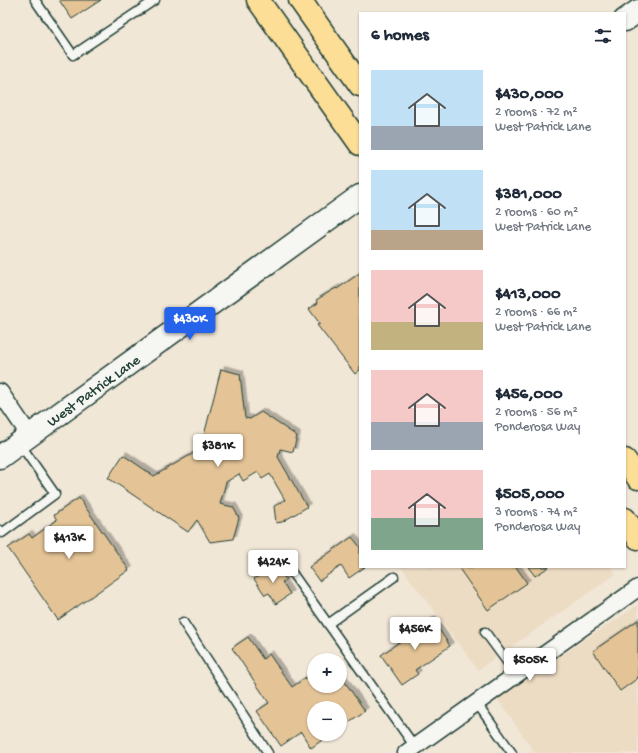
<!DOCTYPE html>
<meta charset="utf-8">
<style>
:root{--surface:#fff;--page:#f6f6f7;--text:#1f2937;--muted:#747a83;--accent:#2563eb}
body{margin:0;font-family:"Gochi Hand",sans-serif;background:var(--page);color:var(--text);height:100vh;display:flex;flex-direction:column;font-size:15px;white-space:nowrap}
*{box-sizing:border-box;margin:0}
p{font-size:13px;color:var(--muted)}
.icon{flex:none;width:22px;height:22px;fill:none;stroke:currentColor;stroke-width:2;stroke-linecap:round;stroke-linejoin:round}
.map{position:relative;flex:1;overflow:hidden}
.panel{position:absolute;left:359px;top:12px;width:267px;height:556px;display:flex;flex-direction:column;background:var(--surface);border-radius:0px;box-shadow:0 1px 3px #0004}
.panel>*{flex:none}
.fabs{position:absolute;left:307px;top:653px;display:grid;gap:8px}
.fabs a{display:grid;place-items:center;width:40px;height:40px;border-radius:50%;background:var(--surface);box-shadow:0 1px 3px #0004;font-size:20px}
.price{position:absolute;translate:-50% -34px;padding:0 9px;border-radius:4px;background:#fff;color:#222;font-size:13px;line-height:26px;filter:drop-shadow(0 1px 2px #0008)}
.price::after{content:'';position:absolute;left:50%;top:24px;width:12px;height:9px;margin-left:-6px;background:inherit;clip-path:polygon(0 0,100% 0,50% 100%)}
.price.on{background:var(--accent);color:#fff}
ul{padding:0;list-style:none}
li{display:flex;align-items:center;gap:12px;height:100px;padding:0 12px}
li span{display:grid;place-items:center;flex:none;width:112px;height:80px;border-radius:0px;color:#555}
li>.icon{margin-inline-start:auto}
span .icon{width:48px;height:48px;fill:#fffc;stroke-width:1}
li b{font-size:17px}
h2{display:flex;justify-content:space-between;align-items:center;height:48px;padding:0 12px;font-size:17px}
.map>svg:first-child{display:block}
.built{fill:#eddcc4}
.building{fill:#e4c497;stroke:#1f3d34;filter:url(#shadow)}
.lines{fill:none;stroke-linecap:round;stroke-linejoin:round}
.lane-casing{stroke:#1f3d34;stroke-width:11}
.street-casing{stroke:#1f3d34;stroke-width:19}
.secondary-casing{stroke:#1f3d34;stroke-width:25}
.primary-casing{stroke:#1f3d34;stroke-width:25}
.lane{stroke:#f6f6f2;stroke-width:8}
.street{stroke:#f6f6f2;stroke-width:16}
.secondary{stroke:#f6f6f2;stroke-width:22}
.primary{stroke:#fcde96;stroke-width:22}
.labels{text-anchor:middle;stroke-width:3;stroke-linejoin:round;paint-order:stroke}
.street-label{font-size:15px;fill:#1f3d34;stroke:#f6f6f2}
</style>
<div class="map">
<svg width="638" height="753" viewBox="0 0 638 753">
<defs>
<filter id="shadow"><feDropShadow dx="3.5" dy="-3.5" stdDeviation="0" flood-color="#0004"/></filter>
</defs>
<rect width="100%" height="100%" fill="#f1e7d7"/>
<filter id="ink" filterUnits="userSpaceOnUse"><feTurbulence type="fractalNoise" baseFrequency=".025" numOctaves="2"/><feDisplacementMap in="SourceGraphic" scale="8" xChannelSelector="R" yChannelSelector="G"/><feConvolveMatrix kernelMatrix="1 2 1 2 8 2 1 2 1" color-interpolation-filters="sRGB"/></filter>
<g filter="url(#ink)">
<g class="built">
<path d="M401 567H611L616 574 478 670Z"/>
<path d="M638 605V753H535L496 697Z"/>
</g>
<g class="building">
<path d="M59 0H101L72 19Z"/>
<path d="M360 273V370L355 374 317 325 320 324 309 309 318 303 316 300 336 288 337 289Z"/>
<path d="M221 369 240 374 245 418 250 419 261 412 297 436 293 452 280 449 278 457 307 507 282 522 276 523 274 506 285 500 270 474 262 479 258 472 243 481 239 474 226 482 220 504 233 507 239 518 233 539 210 542 197 520 188 532 108 478 123 455 154 476 199 450 200 451Z"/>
<path d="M79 498 129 570 58 620 8 548 29 534 32 538 57 520 54 515Z"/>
<path d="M352 537 360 547V567H365L349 578 341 566 319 581 309 567Z"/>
<path d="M276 564 286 580 282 582 290 594 276 604 269 593 265 595 254 579Z"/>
<path d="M458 567H516L527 583 488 610Z"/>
<path d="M528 567H549L535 576Z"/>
<path d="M432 619 450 646 415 670 418 674 402 685 381 655Z"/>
<path d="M638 620V678L620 691 593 651Z"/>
<path d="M248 637 263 659 269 654 292 687 314 672V686H340V675L365 711 340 728V708H314V734H331L311 748 301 732 281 746 257 711 269 703 232 648Z"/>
</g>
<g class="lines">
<defs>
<g id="lane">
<path d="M35 0 73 55 155 0"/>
<path d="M0 530 2 533 55 494 20 444"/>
<path d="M290 570 415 747"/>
<path d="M183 622 268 753"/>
<path d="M328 624 394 577"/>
<path d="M485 632 516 674"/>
<path d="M476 702 512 753"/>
</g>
<g id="street">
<path d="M0 392 30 436"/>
<path d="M406 753 638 588"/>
</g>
<g id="secondary">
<path d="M625 20 638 11"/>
<path d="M0 457 360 196"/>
</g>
<g id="primary">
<path d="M258 0 360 144"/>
<path d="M300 0 360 85"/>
<path d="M625 460 638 478"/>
<path d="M625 519 638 538"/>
</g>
</defs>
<use href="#lane" class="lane-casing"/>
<use href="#street" class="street-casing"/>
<use href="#secondary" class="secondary-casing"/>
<use href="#primary" class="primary-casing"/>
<use href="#lane" class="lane"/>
<use href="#street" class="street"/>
<use href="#secondary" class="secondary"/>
<use href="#primary" class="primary"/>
</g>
</g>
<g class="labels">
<g class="street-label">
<text transform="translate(93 390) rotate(-36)" y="5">West Patrick Lane</text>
</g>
</g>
</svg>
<div class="fabs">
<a>+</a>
<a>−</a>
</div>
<b class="price on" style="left:190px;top:341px">$430K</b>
<b class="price" style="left:218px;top:468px">$381K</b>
<b class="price" style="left:69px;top:560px">$413K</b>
<b class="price" style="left:273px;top:584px">$424K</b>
<b class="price" style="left:415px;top:651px">$456K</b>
<b class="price" style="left:530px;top:682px">$505K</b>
<section class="panel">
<h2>6 homes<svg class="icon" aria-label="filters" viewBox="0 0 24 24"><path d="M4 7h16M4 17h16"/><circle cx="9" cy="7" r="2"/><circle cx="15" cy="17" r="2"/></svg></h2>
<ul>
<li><span style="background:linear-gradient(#bfe0f5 70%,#9aa5b1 0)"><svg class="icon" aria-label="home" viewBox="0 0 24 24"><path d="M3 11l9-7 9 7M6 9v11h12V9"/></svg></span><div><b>$430,000</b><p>2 rooms · 72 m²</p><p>West Patrick Lane</p></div></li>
<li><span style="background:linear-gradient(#bfe0f5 75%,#b9a48a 0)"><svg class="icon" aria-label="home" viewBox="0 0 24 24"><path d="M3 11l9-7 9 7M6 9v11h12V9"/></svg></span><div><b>$381,000</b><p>2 rooms · 60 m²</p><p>West Patrick Lane</p></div></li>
<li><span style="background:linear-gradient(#f6c9c9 65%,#c2b280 0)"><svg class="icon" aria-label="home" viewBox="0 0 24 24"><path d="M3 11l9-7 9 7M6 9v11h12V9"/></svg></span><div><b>$413,000</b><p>2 rooms · 66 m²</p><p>West Patrick Lane</p></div></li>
<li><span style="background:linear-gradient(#f6c9c9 65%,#9aa5b1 0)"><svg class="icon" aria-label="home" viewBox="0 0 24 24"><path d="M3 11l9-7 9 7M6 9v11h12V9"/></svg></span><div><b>$456,000</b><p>2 rooms · 56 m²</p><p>Ponderosa Way</p></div></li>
<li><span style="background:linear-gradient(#f6c9c9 60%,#7fa58c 0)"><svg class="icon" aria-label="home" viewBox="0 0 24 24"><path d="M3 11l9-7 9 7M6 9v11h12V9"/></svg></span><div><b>$505,000</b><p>3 rooms · 74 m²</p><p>Ponderosa Way</p></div></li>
</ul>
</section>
</div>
